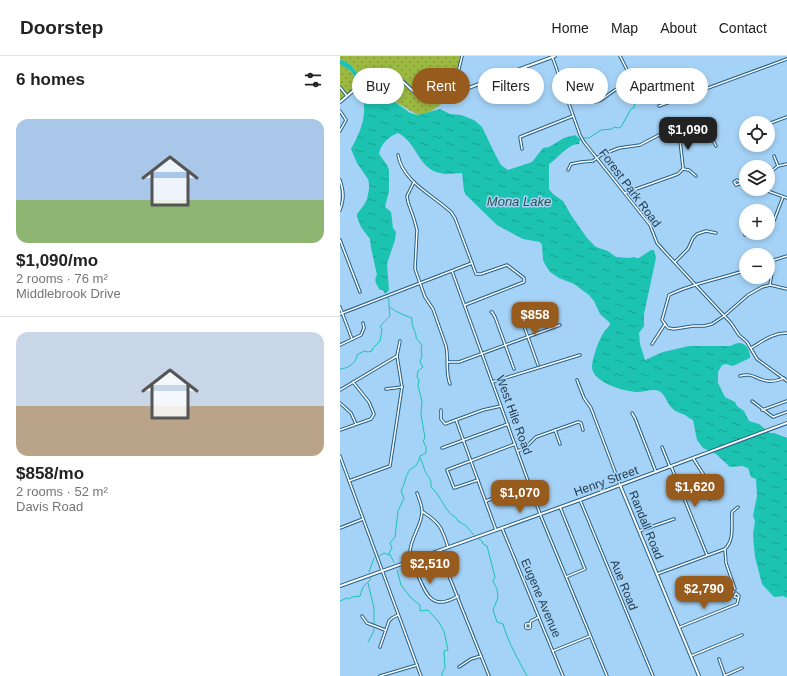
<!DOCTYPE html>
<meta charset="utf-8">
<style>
:root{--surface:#fff;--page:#f6f6f6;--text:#222;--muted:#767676;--line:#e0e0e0;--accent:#975b1d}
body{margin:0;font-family:Helvetica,sans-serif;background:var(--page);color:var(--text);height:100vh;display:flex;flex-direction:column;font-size:15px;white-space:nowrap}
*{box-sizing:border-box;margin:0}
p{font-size:13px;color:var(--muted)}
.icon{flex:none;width:22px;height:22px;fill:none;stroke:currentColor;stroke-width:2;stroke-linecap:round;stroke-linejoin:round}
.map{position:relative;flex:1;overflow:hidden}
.side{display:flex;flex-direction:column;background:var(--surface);width:340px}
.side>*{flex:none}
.top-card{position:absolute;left:12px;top:12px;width:375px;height:36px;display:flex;gap:8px}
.tools{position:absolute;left:399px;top:60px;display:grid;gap:8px}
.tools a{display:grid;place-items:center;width:36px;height:36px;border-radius:50%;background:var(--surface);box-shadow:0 2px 6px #0003;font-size:20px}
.price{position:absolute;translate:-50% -34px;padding:0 9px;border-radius:8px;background:var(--accent);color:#fff;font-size:13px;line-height:26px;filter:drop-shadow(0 1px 2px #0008)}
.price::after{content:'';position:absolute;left:50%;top:24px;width:12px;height:9px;margin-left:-6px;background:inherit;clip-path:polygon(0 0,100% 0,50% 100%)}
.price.current{background:#222;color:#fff}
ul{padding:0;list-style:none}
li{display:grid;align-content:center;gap:8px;height:212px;padding:0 16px}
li+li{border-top:1px solid var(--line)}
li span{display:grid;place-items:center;height:124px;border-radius:12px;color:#555}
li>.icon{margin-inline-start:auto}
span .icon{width:72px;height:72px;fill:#fffc;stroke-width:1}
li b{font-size:17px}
h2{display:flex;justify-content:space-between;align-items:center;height:48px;padding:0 16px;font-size:17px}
.pill{padding:0 14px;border-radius:18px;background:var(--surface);box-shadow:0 2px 6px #0003;font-size:14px;line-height:36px}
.pill.current{background:var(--accent);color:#fff}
header{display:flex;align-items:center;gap:24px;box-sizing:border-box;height:56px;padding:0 20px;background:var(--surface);border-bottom:1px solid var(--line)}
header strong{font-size:19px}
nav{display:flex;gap:22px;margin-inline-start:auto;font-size:14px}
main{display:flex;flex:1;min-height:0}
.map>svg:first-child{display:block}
.park{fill:url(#park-dots)}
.water{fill:url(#water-ripples)}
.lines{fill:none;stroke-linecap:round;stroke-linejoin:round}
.stream{stroke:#1cc3b0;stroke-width:1}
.minor-casing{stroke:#255f86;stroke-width:3.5}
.tertiary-casing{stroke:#255f86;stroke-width:4}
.minor{stroke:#fff;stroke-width:1.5}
.tertiary{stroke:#fff;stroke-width:2}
.labels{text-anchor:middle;stroke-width:3;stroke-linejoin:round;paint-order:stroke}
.street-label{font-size:12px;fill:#233b4d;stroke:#a5d3f7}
.water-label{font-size:13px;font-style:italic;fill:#31504b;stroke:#a5d3f7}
</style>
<header>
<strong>Doorstep</strong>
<nav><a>Home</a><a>Map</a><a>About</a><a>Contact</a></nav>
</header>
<main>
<section class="side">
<h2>6 homes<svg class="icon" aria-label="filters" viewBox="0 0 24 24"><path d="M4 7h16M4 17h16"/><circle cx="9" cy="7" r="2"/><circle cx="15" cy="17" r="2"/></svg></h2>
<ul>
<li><span style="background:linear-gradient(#a9c7e8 65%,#8fb573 0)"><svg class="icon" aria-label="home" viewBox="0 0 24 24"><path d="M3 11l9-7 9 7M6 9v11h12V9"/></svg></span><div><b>$1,090/mo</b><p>2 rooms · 76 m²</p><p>Middlebrook Drive</p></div></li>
<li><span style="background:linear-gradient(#c9d6e8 60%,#b9a48a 0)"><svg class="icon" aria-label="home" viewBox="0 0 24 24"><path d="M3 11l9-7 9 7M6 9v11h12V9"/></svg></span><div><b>$858/mo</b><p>2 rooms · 52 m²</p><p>Davis Road</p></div></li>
</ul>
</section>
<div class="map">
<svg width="447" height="620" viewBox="0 0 447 620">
<defs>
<pattern id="park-dots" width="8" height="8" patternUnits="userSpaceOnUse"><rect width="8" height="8" fill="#9cba42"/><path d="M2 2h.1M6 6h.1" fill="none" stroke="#7f9839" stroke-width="1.8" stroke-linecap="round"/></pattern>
<pattern id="water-ripples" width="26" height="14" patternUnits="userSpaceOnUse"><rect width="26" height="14" fill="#1cc3b0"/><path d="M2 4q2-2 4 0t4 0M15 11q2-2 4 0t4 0" fill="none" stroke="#18a091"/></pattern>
</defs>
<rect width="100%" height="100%" fill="#a5d3f7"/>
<g class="park">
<path d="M0 0H122L117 21 121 34 90 56 78 59 52 44 36 31 27 29 11 9 0 3Z"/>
<path d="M0 8 11 15 20 30 0 46Z"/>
</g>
<path class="water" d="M0 3 11 9 26 29 36 31 55 46 70 57 78 59 100 53 110 58 121 59 134 64 142 71 156 100 161 109 168 114 192 106 203 92 209 91 224 82 235 79 240 83 239 88C226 89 220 101 209 108V133L213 138 223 145 231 159 247 182 256 191 268 195 276 201 290 202 294 201 296 202H299L311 194H314L316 202 304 258V270L299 277 300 288 305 304 323 296 349 290H391C401 282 411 291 410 302L393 310 386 308 382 309 378 316V327L385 341 395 346 397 350 404 355 409 365 419 368 430 377H434L447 382V542L443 540 434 541 422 528 415 501 413 479 415 465 413 460 417 440 416 423 411 421 408 412 402 410 390 411 376 398 363 392 357 384 353 364C350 363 348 361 345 359 341 357 335 356 332 352 327 348 326 339 319 335 313 332 304 336 298 336 285 336 252 326 252 311 252 303 259 283 264 276 266 272 270 272 270 267L260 258 254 245 249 239 234 228 219 222 210 216 206 210 203 204 202 189 200 186 183 183 157 169 126 139 124 135 122 117C115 117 107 119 100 117 78 113 77 86 58 77 49 80 40 89 39 98L47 109 49 114V135L45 151 51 156 53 172 56 176 55 184 47 208 49 234 45 238 43 234H40C37 229 33 225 37 219L31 192 30 183 21 171 17 161V158L24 149 27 143 29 133V128L28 123 17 107 11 93C18 80 25 66 24 51 24 44 21 38 22 32L11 15 0 8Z"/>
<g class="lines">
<g class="stream">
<path d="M239 84 243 82H249L261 74 272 73 274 71 279 72 281 71 291 53 294 52 295 45 304 38 307 32"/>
<path d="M49 250C53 255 66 260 72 262V268L76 279V282L82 289 81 293 82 299 80 306 83 311 78 315 77 321 79 324 78 330 82 345 81 359 85 382 83 385 86 391V397L80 400C79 403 78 409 74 411 71 414 71 411 69 415 65 421 65 428 61 435L64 442 58 455 55 481 50 487 52 492 49 497 54 506"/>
<path d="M0 313C7 313 17 307 17 299L24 295 28 296 32 295 33 292 40 285 42 273 40 271C41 269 48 262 50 260L49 250V244L47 241"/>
<path d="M80 402C82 406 83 408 84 412 86 420 92 421 91 431 100 439 102 448 109 456 112 460 116 460 118 465L125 469 134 479"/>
<path d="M139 483 142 485 143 488 147 490 155 521 153 525 157 533 158 542 153 554 157 566 163 568C168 586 178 603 187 620"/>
<path d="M38 501 44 497 49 499"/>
<path d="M57 514 61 529 71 542 80 549V555L88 554 98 565 104 575 108 594 104 595 105 612 102 617V620"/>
<path d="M29 516 34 502"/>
<path d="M28 527 34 552V568"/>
<path d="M0 545 7 542 9 543 12 541 20 540 23 531 30 524V521"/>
<path d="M28 586 33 577 34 573"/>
</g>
<defs>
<g id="minor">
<path d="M212 0 240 79 244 86 310 169 317 187 325 196 391 267 399 279 407 286 417 303 447 325"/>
<path d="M0 31 7 40"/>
<path d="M122 35 117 21 122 0"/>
<path d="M255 46 261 44 275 34 290 27V20L280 0"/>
<path d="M319 50 447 3"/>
<path d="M0 55 6 64 0 75"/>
<path d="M428 68 447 61"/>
<path d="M339 76 343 111V113"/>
<path d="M182 93 180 81 233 60"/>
<path d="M58 99C63 126 93 139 111 156L115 162 136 218H141L167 209 184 222V226L125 249"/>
<path d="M434 100 438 110"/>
<path d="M343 113 349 114 356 120"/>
<path d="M228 114 231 108 241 106 253 105 261 99 279 92 300 89 319 79 339 76 360 68 365 69 376 90"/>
<path d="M428 118 438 110 447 108"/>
<path d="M0 124C4 136 4 143 0 154"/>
<path d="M74 126 67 140 68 146 74 163 77 174 75 213 85 241 93 253 106 290C109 303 105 316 110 328"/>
<path d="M402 127 396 129 394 126 397 124 401 127 406 128"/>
<path d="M422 133 447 142"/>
<path d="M285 137 338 118 343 113"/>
<path d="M428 171 433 167 443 141"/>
<path d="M405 179 411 177"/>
<path d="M0 184 20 236"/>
<path d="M335 206 348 193 353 182 357 178 366 175 376 177"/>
<path d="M428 206 447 200"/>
<path d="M406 214C381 223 353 227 329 239L322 264 328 272 334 273 353 270H364L372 268 384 260 408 239 422 231 430 229 447 233"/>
<path d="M112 215 200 458 267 620"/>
<path d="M430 229 433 209 432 204"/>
<path d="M0 251 12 283"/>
<path d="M151 256H152L155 261 174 313"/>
<path d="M179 256 198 309"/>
<path d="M0 258 132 207"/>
<path d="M312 288 325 268"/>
<path d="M0 289 21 279 24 272 23 267"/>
<path d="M411 292C423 285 432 277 447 277"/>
<path d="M108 306H119L220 269"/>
<path d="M400 320C413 316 416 324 428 325 434 326 439 324 444 322"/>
<path d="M237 324 244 342 251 352 280 429"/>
<path d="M152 326 240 299"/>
<path d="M46 333 62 331"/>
<path d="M0 334 57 300"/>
<path d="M412 345 433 361 447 356"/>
<path d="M0 347 11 357 16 368"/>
<path d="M101 354V363L105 368 143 354 161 350"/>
<path d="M422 354 447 345"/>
<path d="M292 357 295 362 316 416"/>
<path d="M116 364 156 474"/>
<path d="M0 374 31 363 34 358 29 346 13 326"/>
<path d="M215 374 220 388"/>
<path d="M322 391 330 411"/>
<path d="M102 392 168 368"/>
<path d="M178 395 186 391 196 381 238 366 241 367 243 374"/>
<path d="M0 400 81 620"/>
<path d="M353 402 372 432V436L370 443"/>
<path d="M331 410 367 499"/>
<path d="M138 424 114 432 107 414 175 388"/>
<path d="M9 425 50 410 62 331 57 300 60 285"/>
<path d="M77 437C79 443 82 449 82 455 83 467 70 483 70 496 70 503 75 510 77 517 86 538 92 556 118 540"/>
<path d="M240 444 313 620"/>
<path d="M146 445 189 429"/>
<path d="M220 451 245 513 226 521"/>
<path d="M83 456C100 467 102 472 108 491"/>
<path d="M0 472 23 463"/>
<path d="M162 472 223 620"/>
<path d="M299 475 334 463"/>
<path d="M99 495 149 620"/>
<path d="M317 518 385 493"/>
<path d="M395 533 386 507 385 493C395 483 391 469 392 456L398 451"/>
<path d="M22 560 27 567 45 574"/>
<circle cx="188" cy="570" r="2.5"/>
<path d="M190 568 191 565 199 561"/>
<path d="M340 571 397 548 399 540 396 537 394 541 398 542"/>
<path d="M40 591 49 565 52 562 58 559"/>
<path d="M213 595 250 580"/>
<path d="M351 600 402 579"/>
<path d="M379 603 385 620"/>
<path d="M119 611 131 603 141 600"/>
<path d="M40 620 77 609"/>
<path d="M384 620 402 612"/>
</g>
<g id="tertiary">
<path d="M0 46C10 38 23 25 34 20 64 7 66 45 96 44L215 0"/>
<path d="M280 429 359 620"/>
<path d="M0 530 240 444 447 367"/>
</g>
</defs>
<use href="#minor" class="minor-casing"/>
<use href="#tertiary" class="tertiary-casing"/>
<use href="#minor" class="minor"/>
<use href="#tertiary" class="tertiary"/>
</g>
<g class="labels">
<g class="street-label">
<text transform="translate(290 132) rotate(53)" y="4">Forest Park Road</text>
<text transform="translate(174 359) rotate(70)" y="4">West Hile Road</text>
<text transform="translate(266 425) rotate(-20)" y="4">Henry Street</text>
<text transform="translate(306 469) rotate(68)" y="4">Randall Road</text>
<text transform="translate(284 529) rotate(68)" y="4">Aue Road</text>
<text transform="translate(201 542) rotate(67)" y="4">Eugene Avenue</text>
</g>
<g class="water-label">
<text x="179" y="150">Mona Lake</text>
</g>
</g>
</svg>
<div class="tools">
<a><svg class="icon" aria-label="locate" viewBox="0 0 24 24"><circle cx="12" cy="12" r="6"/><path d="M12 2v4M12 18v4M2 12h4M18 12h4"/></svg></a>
<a><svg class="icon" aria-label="layers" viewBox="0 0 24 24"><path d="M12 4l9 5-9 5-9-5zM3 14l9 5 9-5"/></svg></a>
<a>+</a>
<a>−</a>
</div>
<b class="price current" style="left:348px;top:95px">$1,090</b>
<b class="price" style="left:195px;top:280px">$858</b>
<b class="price" style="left:355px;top:452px">$1,620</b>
<b class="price" style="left:180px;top:458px">$1,070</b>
<b class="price" style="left:90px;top:529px">$2,510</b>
<b class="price" style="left:364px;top:554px">$2,790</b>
<div class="top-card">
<a class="pill">Buy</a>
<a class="pill current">Rent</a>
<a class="pill">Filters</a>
<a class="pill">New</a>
<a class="pill">Apartment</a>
</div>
</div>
</main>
